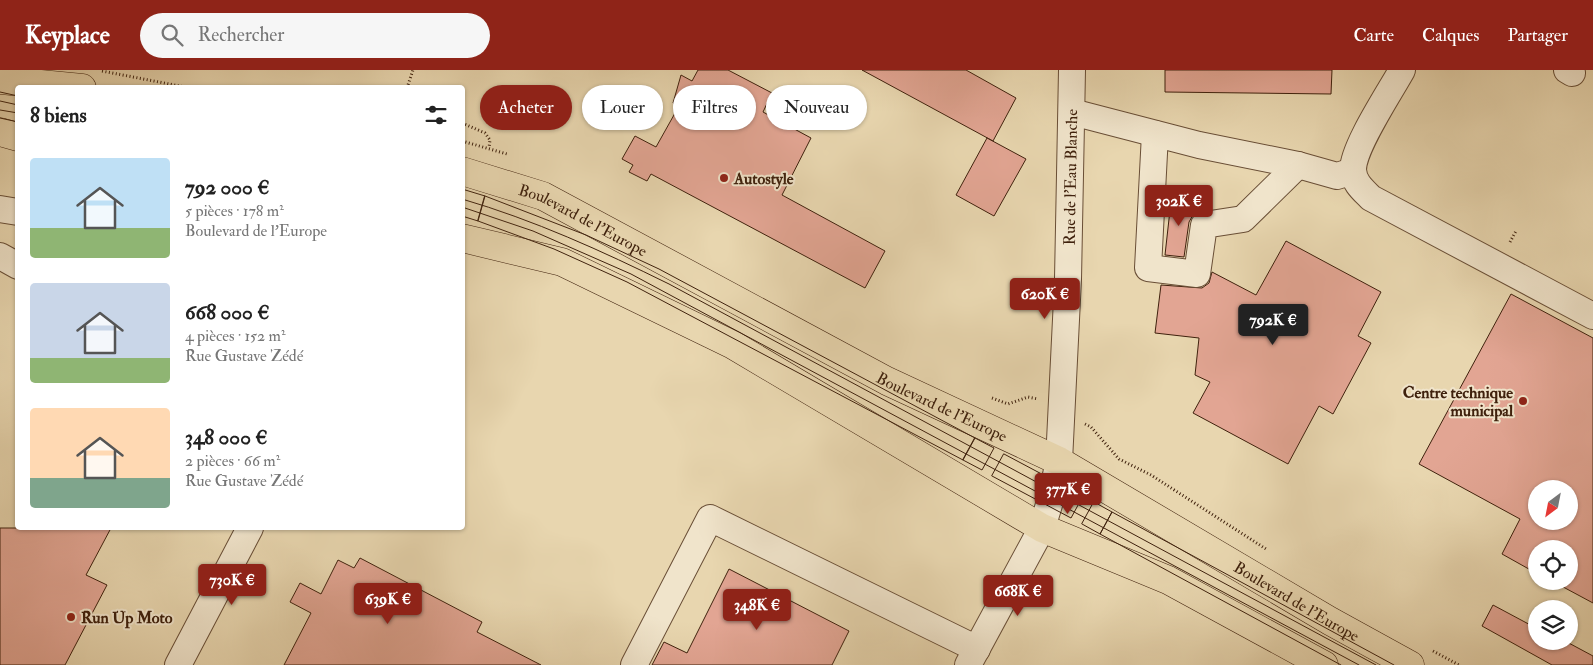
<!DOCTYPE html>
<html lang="fr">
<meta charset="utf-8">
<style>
:root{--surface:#fff;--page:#f6f6f6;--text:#222;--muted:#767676;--accent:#8f2418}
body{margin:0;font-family:"IM FELL Double Pica",serif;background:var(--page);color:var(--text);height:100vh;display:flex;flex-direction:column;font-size:19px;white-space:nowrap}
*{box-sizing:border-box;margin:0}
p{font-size:16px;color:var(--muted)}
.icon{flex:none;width:28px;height:28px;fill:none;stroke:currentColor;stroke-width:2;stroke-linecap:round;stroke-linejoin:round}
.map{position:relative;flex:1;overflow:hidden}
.drawer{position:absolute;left:15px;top:15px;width:450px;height:445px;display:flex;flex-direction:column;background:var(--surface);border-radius:5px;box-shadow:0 1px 4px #0004}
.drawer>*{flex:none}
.guide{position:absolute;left:480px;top:15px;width:475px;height:45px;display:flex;gap:10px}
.needle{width:32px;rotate:212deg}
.controls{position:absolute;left:1528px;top:410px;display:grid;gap:10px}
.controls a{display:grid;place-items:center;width:50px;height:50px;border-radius:50%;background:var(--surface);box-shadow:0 1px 4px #0004;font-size:25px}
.price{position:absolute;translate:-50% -42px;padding:0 11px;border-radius:5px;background:var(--accent);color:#fff;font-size:16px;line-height:32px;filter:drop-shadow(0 1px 2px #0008)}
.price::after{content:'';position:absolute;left:50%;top:30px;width:15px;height:11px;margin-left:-8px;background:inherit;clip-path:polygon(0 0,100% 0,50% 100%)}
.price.active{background:#222;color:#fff}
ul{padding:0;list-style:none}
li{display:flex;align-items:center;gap:15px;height:125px;padding:0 15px}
li span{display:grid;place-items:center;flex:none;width:140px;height:100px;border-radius:5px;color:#555}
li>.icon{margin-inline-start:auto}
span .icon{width:60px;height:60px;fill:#fffc;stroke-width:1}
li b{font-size:21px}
h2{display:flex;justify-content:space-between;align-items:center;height:60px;padding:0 15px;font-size:21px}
.pill{padding:0 18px;border-radius:22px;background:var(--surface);box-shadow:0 1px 4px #0004;font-size:18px;line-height:45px}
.pill.active{background:var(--accent);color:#fff}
header{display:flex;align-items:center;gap:30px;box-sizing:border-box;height:70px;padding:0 25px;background:var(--accent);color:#fff}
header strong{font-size:24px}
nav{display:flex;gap:28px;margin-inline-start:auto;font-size:18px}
.search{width:350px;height:45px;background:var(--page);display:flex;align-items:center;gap:12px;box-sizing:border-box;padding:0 18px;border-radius:28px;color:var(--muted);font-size:19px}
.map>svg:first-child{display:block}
.building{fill:#e2a593;stroke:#3f210d;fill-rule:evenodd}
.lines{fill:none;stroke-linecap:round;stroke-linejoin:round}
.minor-casing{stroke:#694e36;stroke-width:28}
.major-casing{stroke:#3f210d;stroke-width:29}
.path{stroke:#3f210d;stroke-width:3;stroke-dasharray:1 2.5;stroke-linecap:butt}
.minor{stroke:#f0e4cb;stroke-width:26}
.major{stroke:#e8d6af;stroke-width:28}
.tram{stroke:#3f210d;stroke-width:1}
.poi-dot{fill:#8f2418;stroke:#f0e4cb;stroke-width:2}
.labels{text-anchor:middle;stroke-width:4;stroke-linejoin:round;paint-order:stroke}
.street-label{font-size:16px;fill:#3f210d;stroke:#f0e4cb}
.poi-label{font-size:16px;font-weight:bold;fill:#3f210d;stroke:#f0e4cb;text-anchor:start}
</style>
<header>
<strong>Keyplace</strong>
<div class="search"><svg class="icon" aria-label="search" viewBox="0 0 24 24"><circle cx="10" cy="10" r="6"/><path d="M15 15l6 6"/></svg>Rechercher</div>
<nav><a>Carte</a><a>Calques</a><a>Partager</a></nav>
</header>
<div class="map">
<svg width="1593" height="595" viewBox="0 0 1593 595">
<rect width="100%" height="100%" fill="#e8d6af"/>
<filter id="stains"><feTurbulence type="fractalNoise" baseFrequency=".004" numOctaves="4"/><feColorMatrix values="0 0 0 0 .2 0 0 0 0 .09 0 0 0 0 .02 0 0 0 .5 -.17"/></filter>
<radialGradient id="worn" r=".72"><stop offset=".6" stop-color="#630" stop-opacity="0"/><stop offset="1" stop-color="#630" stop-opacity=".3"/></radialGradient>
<g class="building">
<path d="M698 0H728L772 23 763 42 811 68 782 125 885 181 865 218 651 104 647 111 629 102 633 95 622 89 635 66 656 77 679 36 673 33 681 5 692 11Z"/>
<path d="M862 0H966L1016 28 993 71Z"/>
<path d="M1165 0H1332L1331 24 1165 22Z"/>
<path d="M987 68 1026 89 994 146 956 125Z"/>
<path d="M1171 131 1201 134 1200 141 1193 145 1189 152 1184 187 1165 185Z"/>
<path d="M1286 171 1381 222 1358 266 1371 273 1333 344 1319 336 1288 394 1193 343 1210 312 1195 305 1199 268 1155 263 1161 215 1202 218 1209 213 1212 202 1256 225Z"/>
<path d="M1511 224 1593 268V533L1552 511H1569V479H1536V503L1502 484 1520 449 1419 394ZM1536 419H1569V451H1536Z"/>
<path d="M0 458H111L86 505 107 515 65 595H0Z"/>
<path d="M360 488 482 552 477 562 541 595H284L311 543 290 532 300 513 321 524 338 490 354 498Z"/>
<path d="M729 499 849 561 832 595H652L664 572 687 583Z"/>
<path d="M1493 535 1536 558V571H1565L1593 586V595H1552L1482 556Z"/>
</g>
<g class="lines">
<defs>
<g id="minor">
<path d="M1402 0C1390 22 1353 77 1353 100 1354 113 1363 120 1371 128L1593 246"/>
<path d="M1567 0 1572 3"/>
<path d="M1072 42 1199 75 1298 95 1337 106 1353 101"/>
<path d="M1155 64 1148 198 1197 204 1204 155 1243 149 1298 95"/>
<path d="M0 139 18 142"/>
<path d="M0 186 18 196"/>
<path d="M178 595 250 458"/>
<path d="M634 595 710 448 977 579"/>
<path id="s1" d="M968 595 1042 458 1051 428 1059 391 1068 209 1072 0"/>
</g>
<g id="major">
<path d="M0 10 82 18"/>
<path d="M0 62 18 67"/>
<path id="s2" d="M462 101 543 126 887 311 1059 391 1330 551 1410 595"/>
<path d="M462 168 562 192 733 275 1042 458 1168 510 1324 595"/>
</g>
</defs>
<use href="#minor" class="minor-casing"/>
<use href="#major" class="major-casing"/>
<g class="path">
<path d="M102 1 190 18"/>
<path d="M407 18 413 0"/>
<path d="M462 53 485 63 490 70 489 78"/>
<path d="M462 71 507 84"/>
<path d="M1510 172 1516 161"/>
<path d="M992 328 1008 334 1028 327 1038 329"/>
<path d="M1085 354 1091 357 1119 389 1151 405 1266 479"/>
<path d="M1433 581 1459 595"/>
</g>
<use href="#minor" class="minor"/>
<use href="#major" class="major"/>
<g class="tram">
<path d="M0 22 18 26"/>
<path d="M0 31 18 35"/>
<path d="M0 40 18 43"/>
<path d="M0 48 18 52"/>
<path d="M462 119 485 126 478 151 462 146"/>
<path d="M485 126 586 165 659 199 975 368 963 390 627 212 554 179 478 151Z"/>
<path d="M462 129C534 150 602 181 669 214L1376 595"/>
<path d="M462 137 533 161 631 204 1359 595"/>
<path d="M975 368 994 378 982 400 963 390Z"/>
<path d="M1004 384 1083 426 1071 448 992 406Z"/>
<path d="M1094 432 1112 442 1100 464 1082 454Z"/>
<path d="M1341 595 1100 464 1112 442 1394 595"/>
</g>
</g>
<g class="poi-dot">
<circle cx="724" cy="108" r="5"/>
<circle cx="1523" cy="331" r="5"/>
<circle cx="71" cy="547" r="5"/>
</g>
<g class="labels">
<g class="street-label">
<text dy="6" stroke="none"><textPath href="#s1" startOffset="509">Rue de l'Eau Blanche</textPath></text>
<text dy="6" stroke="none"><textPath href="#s2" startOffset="131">Boulevard de l'Europe</textPath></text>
<text dy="6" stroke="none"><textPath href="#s2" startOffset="536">Boulevard de l'Europe</textPath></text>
<text dy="6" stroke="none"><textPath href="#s2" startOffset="941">Boulevard de l'Europe</textPath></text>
</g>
<g class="poi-label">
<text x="734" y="114">Autostyle</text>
<text x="1513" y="328" text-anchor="end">Centre technique<tspan x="1513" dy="18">municipal</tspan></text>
<text x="81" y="553">Run Up Moto</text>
</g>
</g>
<rect width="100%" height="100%" filter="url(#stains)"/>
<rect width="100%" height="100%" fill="url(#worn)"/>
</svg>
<div class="controls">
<a><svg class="needle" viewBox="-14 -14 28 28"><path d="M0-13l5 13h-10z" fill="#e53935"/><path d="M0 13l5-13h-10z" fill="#767676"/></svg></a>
<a><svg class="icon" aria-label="locate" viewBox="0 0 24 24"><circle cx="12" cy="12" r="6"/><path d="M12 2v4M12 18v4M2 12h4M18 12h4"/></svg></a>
<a><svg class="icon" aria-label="layers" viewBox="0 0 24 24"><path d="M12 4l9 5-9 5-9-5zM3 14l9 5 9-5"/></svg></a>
</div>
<b class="price" style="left:1179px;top:157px">302K €</b>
<b class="price" style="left:1045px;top:250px">620K €</b>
<b class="price active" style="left:1273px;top:276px">792K €</b>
<b class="price" style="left:1068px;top:445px">377K €</b>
<b class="price" style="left:232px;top:536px">730K €</b>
<b class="price" style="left:1018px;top:547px">668K €</b>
<b class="price" style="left:388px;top:555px">639K €</b>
<b class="price" style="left:757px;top:561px">348K €</b>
<div class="guide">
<a class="pill active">Acheter</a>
<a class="pill">Louer</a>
<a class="pill">Filtres</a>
<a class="pill">Nouveau</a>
</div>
<section class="drawer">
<h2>8 biens<svg class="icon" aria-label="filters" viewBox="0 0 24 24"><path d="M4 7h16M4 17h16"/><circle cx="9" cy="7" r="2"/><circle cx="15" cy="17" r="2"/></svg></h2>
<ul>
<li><span style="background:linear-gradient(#bfe0f5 70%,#8fb573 0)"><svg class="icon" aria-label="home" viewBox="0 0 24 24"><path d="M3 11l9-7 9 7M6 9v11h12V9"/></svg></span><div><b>792 000 €</b><p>5 pièces · 178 m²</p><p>Boulevard de l'Europe</p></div></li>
<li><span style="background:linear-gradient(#c9d6e8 75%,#8fb573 0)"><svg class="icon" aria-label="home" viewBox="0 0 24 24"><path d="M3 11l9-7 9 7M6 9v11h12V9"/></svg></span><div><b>668 000 €</b><p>4 pièces · 152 m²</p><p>Rue Gustave Zédé</p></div></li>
<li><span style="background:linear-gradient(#ffd9b3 70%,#7fa58c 0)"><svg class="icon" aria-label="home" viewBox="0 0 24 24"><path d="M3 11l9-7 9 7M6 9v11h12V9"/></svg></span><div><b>348 000 €</b><p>2 pièces · 66 m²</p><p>Rue Gustave Zédé</p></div></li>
</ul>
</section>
</div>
